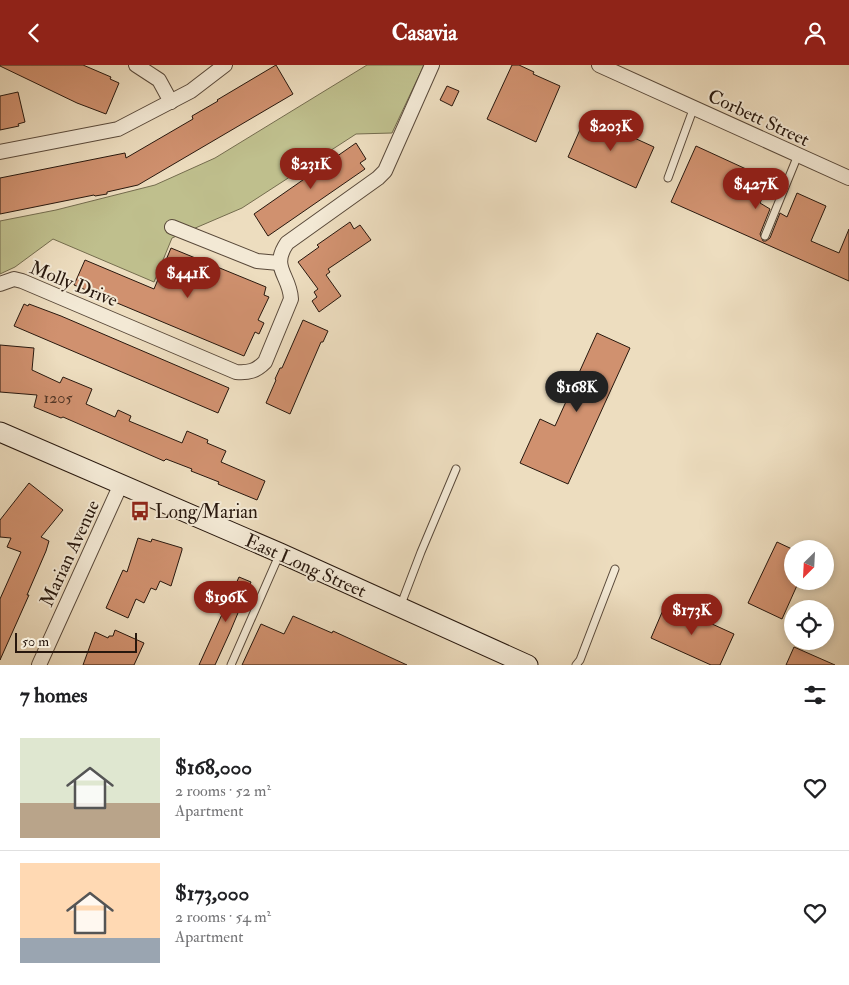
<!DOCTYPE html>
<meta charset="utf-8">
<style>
:root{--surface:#fff;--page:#f6f6f6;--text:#202124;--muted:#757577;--line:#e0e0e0;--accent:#8f2418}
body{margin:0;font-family:"IM FELL Double Pica",serif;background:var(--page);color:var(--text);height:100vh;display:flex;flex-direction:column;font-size:19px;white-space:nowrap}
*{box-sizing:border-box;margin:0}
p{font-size:16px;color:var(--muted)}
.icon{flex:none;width:28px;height:28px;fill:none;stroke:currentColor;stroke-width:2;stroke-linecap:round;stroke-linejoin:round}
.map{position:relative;height:600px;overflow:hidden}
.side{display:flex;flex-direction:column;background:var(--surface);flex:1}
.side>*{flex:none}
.needle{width:32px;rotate:204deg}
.controls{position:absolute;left:784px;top:475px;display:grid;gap:10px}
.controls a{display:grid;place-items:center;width:50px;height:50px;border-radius:50%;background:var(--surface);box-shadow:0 2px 8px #0003;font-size:25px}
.scale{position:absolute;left:15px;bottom:12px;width:122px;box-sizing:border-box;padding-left:5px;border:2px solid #28180e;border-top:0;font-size:14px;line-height:18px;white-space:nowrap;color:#28180e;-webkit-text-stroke:4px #f3e9d5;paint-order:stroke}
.price{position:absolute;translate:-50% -42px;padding:0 11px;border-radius:18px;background:var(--accent);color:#fff;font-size:16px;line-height:32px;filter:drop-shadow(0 1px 2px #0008)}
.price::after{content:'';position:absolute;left:50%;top:30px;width:15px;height:11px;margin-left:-8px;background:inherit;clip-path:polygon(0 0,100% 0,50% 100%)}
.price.on{background:#222;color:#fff}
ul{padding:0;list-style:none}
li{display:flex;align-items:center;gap:15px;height:125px;padding:0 20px}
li+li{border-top:1px solid var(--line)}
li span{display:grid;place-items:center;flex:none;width:140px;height:100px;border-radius:0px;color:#555}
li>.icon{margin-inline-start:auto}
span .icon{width:60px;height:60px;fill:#fffc;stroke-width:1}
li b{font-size:21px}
h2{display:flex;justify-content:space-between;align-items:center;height:60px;padding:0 20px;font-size:21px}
header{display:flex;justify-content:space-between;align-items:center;height:65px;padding:0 20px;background:var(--accent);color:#fff;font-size:22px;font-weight:700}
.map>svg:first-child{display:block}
.green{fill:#bfbf8d;stroke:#746c4e}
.building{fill:#d0916f;stroke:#28180e}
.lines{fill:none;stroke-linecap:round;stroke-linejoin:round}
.lane-casing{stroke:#59493a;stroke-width:9}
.street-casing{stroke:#59493a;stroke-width:16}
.secondary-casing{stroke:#28180e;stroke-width:21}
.lane{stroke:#f3e9d5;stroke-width:7}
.street{stroke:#f3e9d5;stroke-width:14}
.secondary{stroke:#f3e9d5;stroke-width:19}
.labels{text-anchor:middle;stroke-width:4;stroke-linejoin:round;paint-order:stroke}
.number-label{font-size:16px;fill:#523626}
.street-label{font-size:19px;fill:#28180e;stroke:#f3e9d5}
.poi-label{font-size:19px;fill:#28180e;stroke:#f3e9d5;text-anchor:start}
</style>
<header><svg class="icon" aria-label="back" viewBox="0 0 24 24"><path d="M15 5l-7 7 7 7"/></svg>Casavia<svg class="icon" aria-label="person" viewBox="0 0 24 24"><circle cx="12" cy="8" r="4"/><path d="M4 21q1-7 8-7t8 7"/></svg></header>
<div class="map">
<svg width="849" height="600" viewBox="0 0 849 600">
<rect width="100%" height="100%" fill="#edddbf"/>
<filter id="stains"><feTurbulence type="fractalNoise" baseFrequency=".004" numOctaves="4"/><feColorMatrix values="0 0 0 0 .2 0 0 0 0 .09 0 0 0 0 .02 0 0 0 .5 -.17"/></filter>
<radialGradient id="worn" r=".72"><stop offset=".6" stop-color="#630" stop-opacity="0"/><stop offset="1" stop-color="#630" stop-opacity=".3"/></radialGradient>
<path class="green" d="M367 0H424L392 68 356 69 242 143 172 173 154 217 53 174 15 202 0 209V156L56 145 155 120 215 93Z"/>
<g class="building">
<path d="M0 0H83L111 12 110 14 119 18 106 49 77 38 0 1Z"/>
<path d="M276 0 293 29 138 120 107 127V129L95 131 94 130 0 149V113L125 88 126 93 193 54 192 51 218 36 217 35Z"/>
<path d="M512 0H519L534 7 533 9 560 21 536 77 487 54Z"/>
<path d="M447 21 459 26 452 41 440 35Z"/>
<path d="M18 27 25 57 18 59 19 61 0 65V31Z"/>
<path d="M586 51 654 82 636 123 568 92Z"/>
<path d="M356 78 366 94 360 98 365 104 268 171 254 149Z"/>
<path d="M696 81 770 115 760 138 770 144 760 169 763 176H766L770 173 780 148 787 152 797 128 826 141 811 176 839 188 849 164V216L671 137Z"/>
<path d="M350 157 354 164 360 160 371 175 328 204 330 207 326 210 341 231 319 247 312 236 317 232 314 227 318 224 298 197 319 182 317 180Z"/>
<path d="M171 183 266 222 264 230 269 232 258 255 264 258 259 269 255 267 244 291 74 220 85 195 154 224Z"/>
<path d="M24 239 28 241 29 239 61 251 229 323 218 348 14 261Z"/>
<path d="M303 255 328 266 323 277H321L290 349 266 338 276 315 275 314 280 303H282Z"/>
<path d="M597 268 630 283 568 419 520 398 540 354 555 361Z"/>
<path d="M0 280 34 283 32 305 60 318 63 312 92 324 86 339 115 352 118 345 131 351 129 356 182 378 187 366 208 375 207 378 226 386 221 397 265 416 257 435 218 419 219 417 191 406 192 404 166 394 164 396 63 352 61 353 34 342 37 330 0 327Z"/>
<path d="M29 418 63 445 41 472 49 476 46 486 27 530H29L0 595V534L21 487 7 482 11 473 0 472V455Z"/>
<path d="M138 473 151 477 152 474 182 483V485L171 521 160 516 156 525 151 523 144 538 136 534 128 553 106 543 123 505 127 507Z"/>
<path d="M777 477 792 484V516H799L782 554 748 538Z"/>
<path d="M239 512 251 517 230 567 215 600H199Z"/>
<path d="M666 538 734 569 720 600H711L651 573Z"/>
<path d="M293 551 332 568 333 566 407 600H242L261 559 284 569Z"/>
<path d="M115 565 144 578 134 600H83L95 567 108 573 109 571H113Z"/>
<path d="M794 582 835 600H786Z"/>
</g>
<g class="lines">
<defs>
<g id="lane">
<path d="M668 113 694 42"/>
<path d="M765 171 798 90"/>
<path d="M400 542 421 487 456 404"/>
<path d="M231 600 280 488"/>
<path d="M576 600 580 595 615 504"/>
</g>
<g id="street">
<path d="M136 0 159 15 171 37"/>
<path d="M599 0 849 113"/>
<path d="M0 87 118 64 191 26 225 0"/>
<path d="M172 162 257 196 279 198"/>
<path d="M0 219 14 214 22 216 236 307C249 308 256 306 265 297L291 234C290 210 270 203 287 178L378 113 385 106 432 0"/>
<path d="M39 600 121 419"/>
</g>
<path id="secondary" d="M0 367 280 488 528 600"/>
</defs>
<use href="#lane" class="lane-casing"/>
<use href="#street" class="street-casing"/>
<use href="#secondary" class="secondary-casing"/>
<use href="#lane" class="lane"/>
<use href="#street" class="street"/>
<use href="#secondary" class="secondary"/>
</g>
<defs>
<symbol id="bus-bare" viewBox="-9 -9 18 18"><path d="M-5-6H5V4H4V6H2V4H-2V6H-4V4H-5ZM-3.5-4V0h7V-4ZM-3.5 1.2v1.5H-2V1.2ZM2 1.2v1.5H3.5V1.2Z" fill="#8f2418" stroke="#f3e9d5" stroke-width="2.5" paint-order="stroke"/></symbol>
</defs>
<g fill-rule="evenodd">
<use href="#bus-bare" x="126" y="432" width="28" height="28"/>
</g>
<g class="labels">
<g class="number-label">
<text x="58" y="338">1205</text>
</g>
<g class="street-label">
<text transform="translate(759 52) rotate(25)" y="7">Corbett Street</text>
<text transform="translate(74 218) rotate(22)" y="7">Molly Drive</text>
<text transform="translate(69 488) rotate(-65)" y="7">Marian Avenue</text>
<text transform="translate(306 500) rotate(24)" y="7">East Long Street</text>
</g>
<g class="poi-label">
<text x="155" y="453">Long/Marian</text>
</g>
</g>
<rect width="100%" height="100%" filter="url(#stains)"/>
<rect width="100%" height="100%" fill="url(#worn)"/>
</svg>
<div class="controls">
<a><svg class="needle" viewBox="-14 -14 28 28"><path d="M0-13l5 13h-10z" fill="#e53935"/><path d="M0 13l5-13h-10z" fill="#757577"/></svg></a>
<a><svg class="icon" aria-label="locate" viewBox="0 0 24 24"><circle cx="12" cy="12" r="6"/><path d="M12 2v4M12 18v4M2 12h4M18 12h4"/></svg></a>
</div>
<div class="scale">50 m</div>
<b class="price" style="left:611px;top:87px">$203K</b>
<b class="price" style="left:311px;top:125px">$231K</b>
<b class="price" style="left:756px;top:145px">$427K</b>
<b class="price" style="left:188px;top:234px">$441K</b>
<b class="price on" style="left:577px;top:348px">$168K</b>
<b class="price" style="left:226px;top:558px">$196K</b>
<b class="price" style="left:692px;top:571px">$173K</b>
</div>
<section class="side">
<h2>7 homes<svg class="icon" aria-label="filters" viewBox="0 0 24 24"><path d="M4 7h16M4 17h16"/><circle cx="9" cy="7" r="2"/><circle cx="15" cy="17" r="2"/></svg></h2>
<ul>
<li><span style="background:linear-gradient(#dfe7d0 65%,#b9a48a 0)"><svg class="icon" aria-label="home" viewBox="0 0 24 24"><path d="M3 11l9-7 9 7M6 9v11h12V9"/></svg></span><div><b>$168,000</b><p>2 rooms · 52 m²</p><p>Apartment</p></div><svg class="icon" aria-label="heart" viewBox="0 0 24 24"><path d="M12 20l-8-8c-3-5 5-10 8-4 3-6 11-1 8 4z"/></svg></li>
<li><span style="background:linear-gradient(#ffd9b3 75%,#9aa5b1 0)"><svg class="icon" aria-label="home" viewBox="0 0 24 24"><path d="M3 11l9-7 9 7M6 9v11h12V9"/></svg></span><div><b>$173,000</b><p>2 rooms · 54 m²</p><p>Apartment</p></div><svg class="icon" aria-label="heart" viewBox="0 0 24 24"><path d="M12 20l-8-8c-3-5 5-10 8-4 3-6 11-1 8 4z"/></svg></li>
</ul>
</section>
